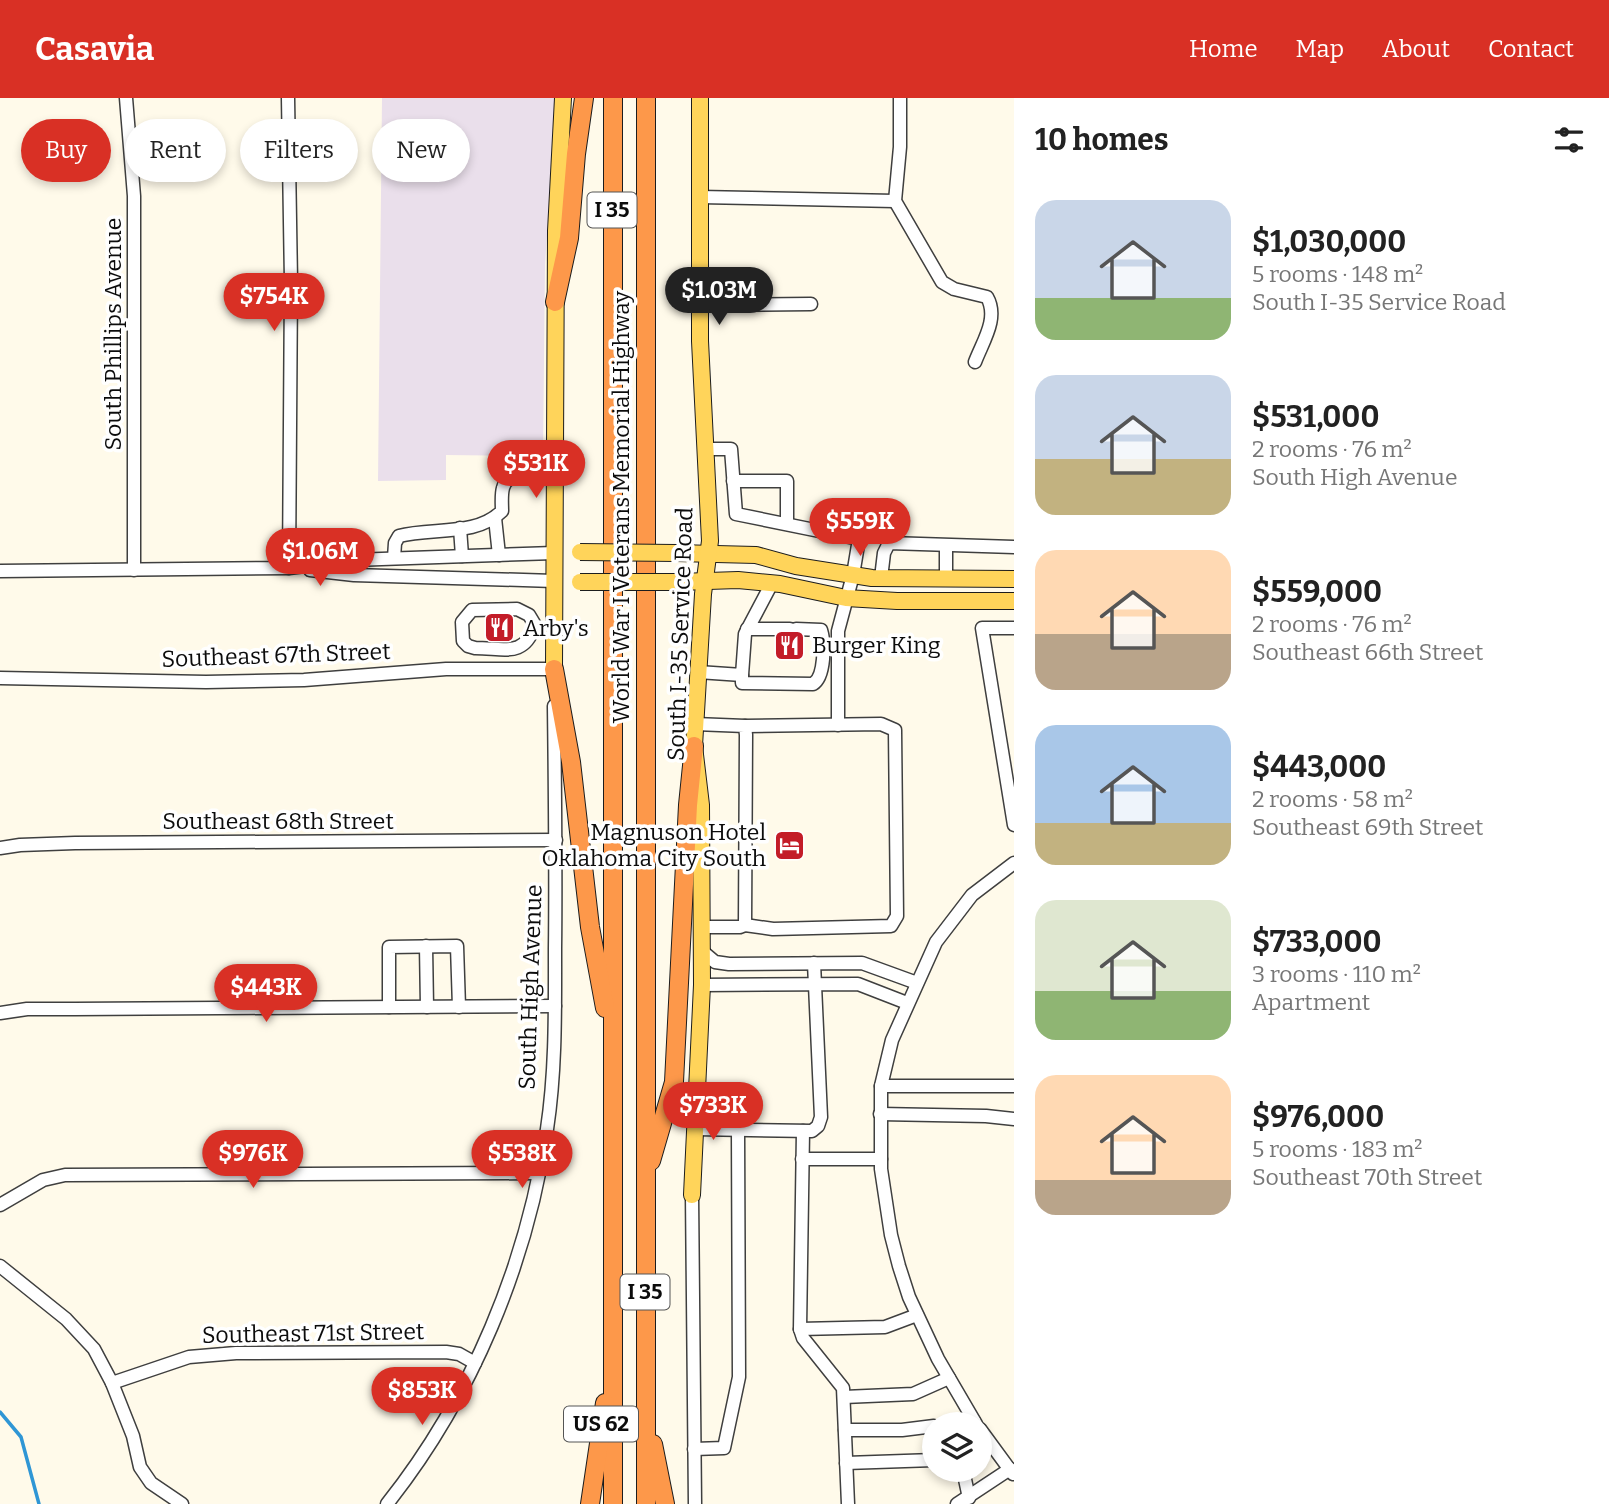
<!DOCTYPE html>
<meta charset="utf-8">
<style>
:root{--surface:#fff;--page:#f2f2f2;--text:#222;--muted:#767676;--accent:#d93025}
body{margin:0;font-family:Bitter,serif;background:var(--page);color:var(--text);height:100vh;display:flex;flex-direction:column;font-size:26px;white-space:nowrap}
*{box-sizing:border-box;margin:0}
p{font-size:23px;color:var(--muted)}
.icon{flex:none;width:38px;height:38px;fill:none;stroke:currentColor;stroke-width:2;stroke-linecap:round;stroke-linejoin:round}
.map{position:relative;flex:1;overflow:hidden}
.sheet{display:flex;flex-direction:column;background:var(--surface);width:595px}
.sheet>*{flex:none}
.hud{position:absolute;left:21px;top:21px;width:665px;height:63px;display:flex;gap:14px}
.fabs{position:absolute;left:922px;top:1314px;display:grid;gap:14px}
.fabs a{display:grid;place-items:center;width:70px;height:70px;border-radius:50%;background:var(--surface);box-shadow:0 4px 10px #0003;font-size:35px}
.price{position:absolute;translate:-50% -60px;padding:0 16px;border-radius:24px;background:var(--accent);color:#fff;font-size:23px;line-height:46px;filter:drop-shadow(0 2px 4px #0008)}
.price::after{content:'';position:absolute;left:50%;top:42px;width:21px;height:16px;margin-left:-10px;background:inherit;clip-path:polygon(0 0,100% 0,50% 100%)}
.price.on{background:#222;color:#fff}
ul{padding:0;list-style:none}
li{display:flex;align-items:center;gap:21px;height:175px;padding:0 21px}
li span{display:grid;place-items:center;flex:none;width:196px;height:140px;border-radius:21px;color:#555}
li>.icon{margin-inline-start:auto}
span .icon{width:84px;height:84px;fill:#fffc;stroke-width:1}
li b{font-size:30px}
h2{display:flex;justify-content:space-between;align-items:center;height:84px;padding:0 21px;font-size:30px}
.chip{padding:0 24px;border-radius:32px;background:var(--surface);box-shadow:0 4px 10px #0003;font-size:24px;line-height:63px}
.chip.on{background:var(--accent);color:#fff}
header{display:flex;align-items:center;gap:42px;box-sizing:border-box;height:98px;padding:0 35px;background:var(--accent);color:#fff}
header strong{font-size:33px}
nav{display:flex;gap:38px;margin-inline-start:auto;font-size:24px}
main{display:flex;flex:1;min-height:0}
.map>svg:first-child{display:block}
.industrial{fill:#eadfeb}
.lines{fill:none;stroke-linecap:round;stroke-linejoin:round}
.stream{stroke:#2f96d5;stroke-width:3.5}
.minor-casing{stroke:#3f3f3f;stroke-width:15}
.major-casing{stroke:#1d1d1d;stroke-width:18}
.highway-casing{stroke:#1d1d1d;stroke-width:20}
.minor{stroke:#fff;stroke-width:12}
.major{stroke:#ffd45a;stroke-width:16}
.highway{stroke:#fd984a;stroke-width:18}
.major-bridge-casing{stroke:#1d1d1d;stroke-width:18;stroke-linecap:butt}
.major-bridge{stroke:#ffd45a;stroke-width:16}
.labels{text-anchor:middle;stroke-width:7;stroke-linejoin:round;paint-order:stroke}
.shield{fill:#fff;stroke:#555;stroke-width:2}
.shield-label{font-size:21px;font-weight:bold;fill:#0c0c0c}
.street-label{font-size:23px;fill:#0c0c0c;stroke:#fff}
.poi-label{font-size:23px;fill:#0c0c0c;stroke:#fff;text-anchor:start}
</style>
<header>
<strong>Casavia</strong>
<nav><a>Home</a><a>Map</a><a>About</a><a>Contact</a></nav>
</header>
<main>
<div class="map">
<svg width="1014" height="1406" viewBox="0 0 1014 1406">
<rect width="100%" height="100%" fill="#fffaea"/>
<path class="industrial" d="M382 0H556L545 167 543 358 446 357V382L378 383Z"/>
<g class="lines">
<path class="stream" d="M0 1314 21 1339 39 1406"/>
<defs>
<g id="minor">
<path d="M126 0 134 98V472"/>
<path d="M288 0 291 184 289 470"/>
<path d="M900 0V49L895 103 942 184 954 191 987 199C999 220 983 243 975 264"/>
<path d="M700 99 895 103"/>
<path d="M700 207 811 206"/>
<path d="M705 351H731L736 416 859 441 853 477 838 533V627"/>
<path d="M733 383H787V425"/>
<path d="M495 420 499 457"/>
<path d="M460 430 462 458"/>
<path d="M394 460 395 445 399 438C432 429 476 439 502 413 502 406 501 397 503 390 507 371 540 378 555 379"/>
<path d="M310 472 354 477 554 483"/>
<path d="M0 473 289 470 353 462 554 455"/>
<path d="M881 480 884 455 889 445 1014 449"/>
<path d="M946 481V448"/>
<path d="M517 511 529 517 535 527C524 560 505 550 475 550L468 548 463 543 462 524 472 512Z"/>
<path d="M1014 530H982L1014 727"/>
<path d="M747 531H790"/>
<path d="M698 574 742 577 745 536 772 485"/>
<path d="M742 577V585L813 586C825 579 825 545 821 532L796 531"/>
<path d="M0 580 206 584 304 582 446 571H554V579"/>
<path d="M695 626 745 628 746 637 745 827 740 829H702"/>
<path d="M745 628 881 626 895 632 897 818 891 828 773 831 745 827"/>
<path d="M0 750 20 747 75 745 556 742"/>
<path d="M426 848 427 909"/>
<path d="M702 853 715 864 729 866 862 865 917 885"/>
<path d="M702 887 858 886 907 905"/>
<path d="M389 909V849L457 848 459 909"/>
<path d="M0 915 27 911H75L555 908"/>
<path d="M881 988H1014"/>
<path d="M880 1016 986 1018 1014 1021"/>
<path d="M695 1031 812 1033 818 1028 821 1019 814 865"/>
<path d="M803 1033 800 1231 803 1240 843 1290 848 1406"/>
<path d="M802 1061H881"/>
<path d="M692 1097 695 1406"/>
<path d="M0 1107 43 1082 65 1077 539 1075"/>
<path d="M0 1168 66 1221 94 1251 112 1285 133 1338 140 1369 151 1385 182 1406"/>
<path d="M800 1231 885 1229 917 1217"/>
<path d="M112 1285 189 1259 236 1255 446 1254 459 1256 475 1265"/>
<path d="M844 1299 913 1296 949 1280"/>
<path d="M944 1326 974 1323"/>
<path d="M976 1326 938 1261 909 1199 899 1168 891 1137 881 1071V988L892 942 936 844 972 797 1014 765"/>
<path d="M980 1331 1013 1376"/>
<path d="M845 1332H902L934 1328"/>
<path d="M694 1351 724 1350 739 1279 738 1032"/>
<path d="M846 1365 934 1362"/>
<path d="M963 1372 969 1400"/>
<path d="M387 1406C472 1299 527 1166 547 1031 556 972 555 911 555 851 556 770 555 689 554 608"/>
<path d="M957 1406 1010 1371"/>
</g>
<g id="major">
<path d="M676 455 756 457 796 468 872 480 1014 481"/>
<path d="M678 484 738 482 780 486 846 500 897 503H1014"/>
<path d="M554 571 556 133 563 0"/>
<path d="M692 1097 702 887 701 707 694 648 703 496 710 443 700 243V0"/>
</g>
<g id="highway">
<path d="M613 0V1406"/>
<path d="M555 204 569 140 576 56 584 0"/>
<path d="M554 571 571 664 590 829 605 910"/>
<path d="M651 1063 674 984 688 707 694 648"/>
<path d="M653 1346 665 1406"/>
<path d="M590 1406 605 1305"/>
<path d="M646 1406V0"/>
</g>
</defs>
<use href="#minor" class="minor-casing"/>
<use href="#major" class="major-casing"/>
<use href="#highway" class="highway-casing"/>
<use href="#minor" class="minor"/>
<use href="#major" class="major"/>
<use href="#highway" class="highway"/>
<defs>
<g id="major-bridge">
<path d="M580 454 676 455"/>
<path d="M580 484H678"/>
</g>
</defs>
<use href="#major-bridge" class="major-bridge-casing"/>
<use href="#major-bridge" class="major-bridge"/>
</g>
<defs>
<symbol id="restaurant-square" viewBox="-11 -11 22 22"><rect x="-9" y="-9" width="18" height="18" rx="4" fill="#c31c28" stroke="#fff"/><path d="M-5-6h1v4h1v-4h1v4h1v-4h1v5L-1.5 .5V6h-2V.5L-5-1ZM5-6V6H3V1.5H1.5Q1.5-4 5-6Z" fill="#fff"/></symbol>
<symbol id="hotel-square" viewBox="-11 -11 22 22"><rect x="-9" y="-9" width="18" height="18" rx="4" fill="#c31c28" stroke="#fff"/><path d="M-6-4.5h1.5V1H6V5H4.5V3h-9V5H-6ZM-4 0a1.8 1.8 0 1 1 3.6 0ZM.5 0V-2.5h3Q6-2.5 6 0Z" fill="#fff"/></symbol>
</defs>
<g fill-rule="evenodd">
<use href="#restaurant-square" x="482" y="512" width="35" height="35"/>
<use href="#restaurant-square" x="772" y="530" width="35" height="35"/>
<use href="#hotel-square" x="772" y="730" width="35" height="35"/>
</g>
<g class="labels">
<g class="shield">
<rect x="587.5" y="94.5" width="49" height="35" rx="5"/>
<rect x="620.5" y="1176.5" width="49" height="35" rx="5"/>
<rect x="564" y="1308.5" width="74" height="35" rx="5"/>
</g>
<g class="shield-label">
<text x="612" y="119">I 35</text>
<text x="645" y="1201">I 35</text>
<text x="601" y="1333">US 62</text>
</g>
<g class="street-label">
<text transform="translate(113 236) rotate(-90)" y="8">South Phillips Avenue</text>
<text transform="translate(621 409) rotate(-90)" y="8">World War I Veterans Memorial Highway</text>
<text transform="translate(680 536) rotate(-88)" y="8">South I-35 Service Road</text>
<text transform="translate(276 557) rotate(-2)" y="8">Southeast 67th Street</text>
<text x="278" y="731">Southeast 68th Street</text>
<text transform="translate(530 889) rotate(-88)" y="8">South High Avenue</text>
<text transform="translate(313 1235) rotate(-1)" y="8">Southeast 71st Street</text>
</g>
<g class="poi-label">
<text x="523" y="538">Arby's</text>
<text x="812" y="555">Burger King</text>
<text x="766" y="742" text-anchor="end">Magnuson Hotel<tspan x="766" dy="26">Oklahoma City South</tspan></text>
</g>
</g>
</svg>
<div class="fabs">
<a><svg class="icon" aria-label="layers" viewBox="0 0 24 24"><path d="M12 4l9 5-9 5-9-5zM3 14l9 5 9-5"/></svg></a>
</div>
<b class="price on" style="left:719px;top:229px">$1.03M</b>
<b class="price" style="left:274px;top:235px">$754K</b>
<b class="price" style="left:536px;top:402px">$531K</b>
<b class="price" style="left:860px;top:460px">$559K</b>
<b class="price" style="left:320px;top:490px">$1.06M</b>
<b class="price" style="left:266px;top:926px">$443K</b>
<b class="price" style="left:713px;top:1044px">$733K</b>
<b class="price" style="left:253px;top:1092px">$976K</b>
<b class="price" style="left:522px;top:1092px">$538K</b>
<b class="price" style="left:422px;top:1329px">$853K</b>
<div class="hud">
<a class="chip on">Buy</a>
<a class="chip">Rent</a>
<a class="chip">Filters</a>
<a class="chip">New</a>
</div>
</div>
<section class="sheet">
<h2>10 homes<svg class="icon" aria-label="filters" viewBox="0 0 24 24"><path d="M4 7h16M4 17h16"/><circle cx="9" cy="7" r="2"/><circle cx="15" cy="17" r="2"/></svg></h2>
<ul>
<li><span style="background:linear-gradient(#c9d6e8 70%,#8fb573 0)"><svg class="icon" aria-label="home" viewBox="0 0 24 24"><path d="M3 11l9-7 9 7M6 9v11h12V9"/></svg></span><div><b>$1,030,000</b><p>5 rooms · 148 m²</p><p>South I-35 Service Road</p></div></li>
<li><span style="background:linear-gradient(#c9d6e8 60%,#c2b280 0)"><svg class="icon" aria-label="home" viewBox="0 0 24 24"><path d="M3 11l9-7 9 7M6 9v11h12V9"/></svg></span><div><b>$531,000</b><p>2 rooms · 76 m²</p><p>South High Avenue</p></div></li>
<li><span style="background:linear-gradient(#ffd9b3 60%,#b9a48a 0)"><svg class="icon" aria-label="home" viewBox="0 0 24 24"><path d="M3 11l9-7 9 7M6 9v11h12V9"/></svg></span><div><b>$559,000</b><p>2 rooms · 76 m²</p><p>Southeast 66th Street</p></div></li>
<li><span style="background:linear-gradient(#a9c7e8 70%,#c2b280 0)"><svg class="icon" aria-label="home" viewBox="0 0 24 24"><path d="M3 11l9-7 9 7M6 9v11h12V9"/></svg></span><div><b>$443,000</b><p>2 rooms · 58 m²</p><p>Southeast 69th Street</p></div></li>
<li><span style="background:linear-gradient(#dfe7d0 65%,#8fb573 0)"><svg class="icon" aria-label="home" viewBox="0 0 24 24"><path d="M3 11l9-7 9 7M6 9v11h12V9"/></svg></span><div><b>$733,000</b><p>3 rooms · 110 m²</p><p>Apartment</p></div></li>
<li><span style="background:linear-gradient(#ffd9b3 75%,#b9a48a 0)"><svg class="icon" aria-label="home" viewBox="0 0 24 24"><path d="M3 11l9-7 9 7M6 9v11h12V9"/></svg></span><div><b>$976,000</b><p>5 rooms · 183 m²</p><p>Southeast 70th Street</p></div></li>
</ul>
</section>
</main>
